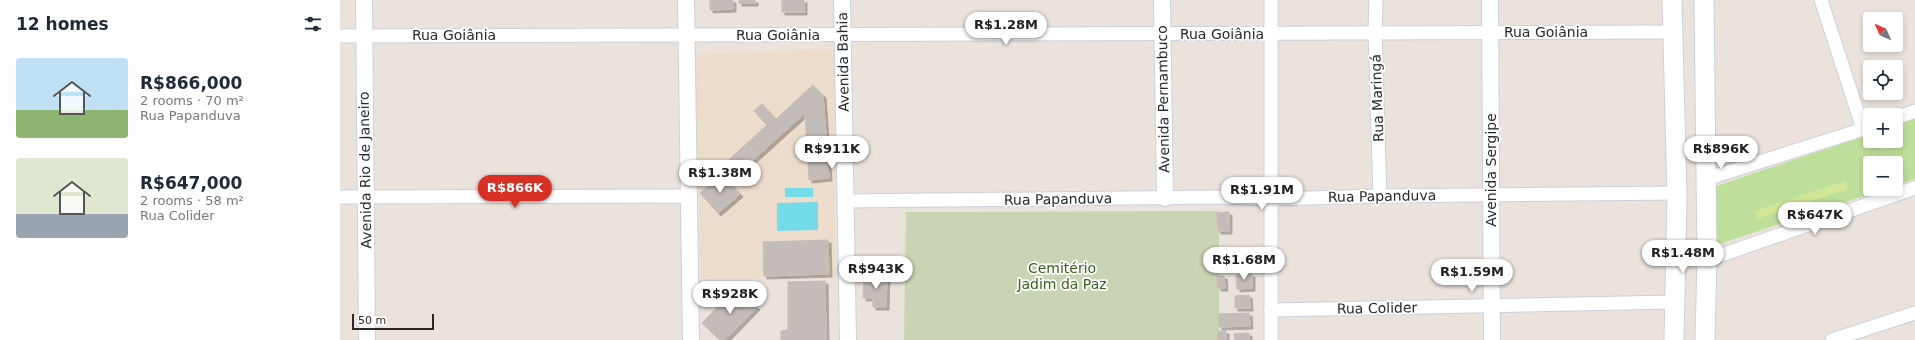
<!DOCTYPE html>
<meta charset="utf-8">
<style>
:root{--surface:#fff;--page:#f2f2f3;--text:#1f2937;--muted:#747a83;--accent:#d93025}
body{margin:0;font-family:"DejaVu Sans",sans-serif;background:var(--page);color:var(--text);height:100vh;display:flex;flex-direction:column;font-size:15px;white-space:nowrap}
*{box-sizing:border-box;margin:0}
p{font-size:13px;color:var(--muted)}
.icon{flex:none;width:22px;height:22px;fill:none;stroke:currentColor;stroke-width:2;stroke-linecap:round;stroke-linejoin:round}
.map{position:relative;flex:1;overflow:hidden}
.drawer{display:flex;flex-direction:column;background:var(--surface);width:340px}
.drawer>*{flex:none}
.needle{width:26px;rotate:315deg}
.controls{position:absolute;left:1523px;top:12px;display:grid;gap:8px}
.controls a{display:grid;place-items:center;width:40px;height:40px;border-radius:4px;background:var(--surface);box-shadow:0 2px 6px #0003;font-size:20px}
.scale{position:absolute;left:12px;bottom:10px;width:82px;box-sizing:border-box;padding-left:4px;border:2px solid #292929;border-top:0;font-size:11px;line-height:14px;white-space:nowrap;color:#292929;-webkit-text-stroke:3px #fff;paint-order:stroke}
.price{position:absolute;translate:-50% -34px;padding:0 9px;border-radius:14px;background:#fff;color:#222;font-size:13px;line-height:26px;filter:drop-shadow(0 1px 2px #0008)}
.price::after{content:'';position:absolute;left:50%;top:24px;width:12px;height:9px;margin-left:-6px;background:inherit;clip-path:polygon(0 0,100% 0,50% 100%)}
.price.active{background:var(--accent);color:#fff}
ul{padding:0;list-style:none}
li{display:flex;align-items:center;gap:12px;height:100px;padding:0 16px}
li span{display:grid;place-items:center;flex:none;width:112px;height:80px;border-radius:4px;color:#555}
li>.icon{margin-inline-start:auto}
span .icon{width:48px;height:48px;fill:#fffc;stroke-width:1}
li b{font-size:17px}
h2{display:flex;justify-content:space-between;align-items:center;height:48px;padding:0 16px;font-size:17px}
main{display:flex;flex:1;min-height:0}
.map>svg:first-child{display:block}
.education{fill:#ecdccc}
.green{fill:#bddf9a}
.cemetery{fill:#c8d4b4}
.pitch{fill:#d1e696}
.water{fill:#73dce8}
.building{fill:#c3bcb8;stroke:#c6bdb5;filter:url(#shadow)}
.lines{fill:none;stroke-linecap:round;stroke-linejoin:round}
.minor-casing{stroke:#cad0da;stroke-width:15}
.tertiary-casing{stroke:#cad0da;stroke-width:18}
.secondary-casing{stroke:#cad0da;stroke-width:21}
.path{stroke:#c3c3c3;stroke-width:2;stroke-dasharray:3 2;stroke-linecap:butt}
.minor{stroke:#fff;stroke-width:13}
.tertiary{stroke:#fff;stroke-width:16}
.secondary{stroke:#fff;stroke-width:19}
.labels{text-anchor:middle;stroke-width:3.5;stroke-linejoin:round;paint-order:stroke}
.street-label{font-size:14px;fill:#292929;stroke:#fff}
.park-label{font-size:14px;fill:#36621d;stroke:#fff}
</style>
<main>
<section class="drawer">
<h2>12 homes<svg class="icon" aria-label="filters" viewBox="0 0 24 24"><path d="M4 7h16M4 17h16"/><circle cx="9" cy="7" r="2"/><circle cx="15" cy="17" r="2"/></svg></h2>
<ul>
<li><span style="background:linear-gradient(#bfe0f5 65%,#8fb573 0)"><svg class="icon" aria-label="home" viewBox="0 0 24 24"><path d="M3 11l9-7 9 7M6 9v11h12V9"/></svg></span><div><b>R$866,000</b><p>2 rooms · 70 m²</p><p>Rua Papanduva</p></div></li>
<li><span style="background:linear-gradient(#dfe7d0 70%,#9aa5b1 0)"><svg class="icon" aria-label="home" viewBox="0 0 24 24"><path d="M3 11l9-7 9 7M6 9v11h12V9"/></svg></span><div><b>R$647,000</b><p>2 rooms · 58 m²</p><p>Rua Colider</p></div></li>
</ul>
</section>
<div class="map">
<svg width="1575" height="340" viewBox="0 0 1575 340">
<defs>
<filter id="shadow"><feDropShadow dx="3" dy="3" stdDeviation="0" flood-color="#0004"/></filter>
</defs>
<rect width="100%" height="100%" fill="#ebe2dc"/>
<path class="education" d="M494 49 495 278 361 277 355 55Z"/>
<path class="green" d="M1575 118V179L1556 185V163H1530V189H1545L1370 247 1371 188 1530 134V141H1556V125Z"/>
<path class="cemetery" d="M879 211V340H564L566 212Z"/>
<path class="pitch" d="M1505 181 1508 189 1417 219 1414 211Z"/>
<g class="water">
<rect x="445" y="188" width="28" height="9"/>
<path d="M478 202V230L437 231V203Z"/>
</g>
<g class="building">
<path d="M370 0H393V9L370 10Z"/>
<rect x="399" y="0" width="16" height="3"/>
<rect x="442" y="0" width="22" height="12"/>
<path d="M473 85 483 95 489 178 469 180 465 113 391 180 380 168 427 125 414 111 422 104 436 119Z"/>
<path d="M382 174 400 194 378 213 360 193Z"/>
<path d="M889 212V231H878L877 213Z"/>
<path d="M488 240 489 274 424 276 423 242Z"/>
<path d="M908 248 909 268 884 270 882 250Z"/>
<path d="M912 274V288L897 289 896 275Z"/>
<path d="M524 276H547L546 307H533V298H523Z"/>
<path d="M877 276H884L885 288H878Z"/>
<path d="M485 281 486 340H441V331L448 330V282Z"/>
<path d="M397 287 417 307 385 340H380L362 323Z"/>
<path d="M909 295 910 308H895V296Z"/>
<path d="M909 313 910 326 879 327V314Z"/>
<rect x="878" y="331" width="8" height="9"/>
<path d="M909 333V340H895L894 334Z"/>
</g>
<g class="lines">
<defs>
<g id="minor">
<path d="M1036 0 1035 33 1040 196"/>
<path d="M1481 0 1523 129"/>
<path d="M0 36 1333 32"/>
<path d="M1556 118 1575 111"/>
<path d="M1366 179 1530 127"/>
<path d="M0 197 349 196"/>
<path d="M506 201 873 197 932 199 1040 196 1337 193"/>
<path d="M1367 260 1575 188"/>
<path d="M931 310 1334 302"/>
<path d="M931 340V0"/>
<path d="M1492 340 1575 313"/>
</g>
<g id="tertiary">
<path d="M24 0 27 340"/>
<path d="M346 0 351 340"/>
<path d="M502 0 508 340"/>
<path d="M822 0 825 198"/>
<path d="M1150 0 1152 340"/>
</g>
<g id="secondary">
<path d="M1332 0 1337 196 1334 340"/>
<path d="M1364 0 1367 260 1365 340"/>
</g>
</defs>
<use href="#minor" class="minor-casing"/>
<use href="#tertiary" class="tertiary-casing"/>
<use href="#secondary" class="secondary-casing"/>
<path class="path" d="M1534 141 1541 163"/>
<use href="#minor" class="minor"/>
<use href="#tertiary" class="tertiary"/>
<use href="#secondary" class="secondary"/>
</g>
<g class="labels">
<g class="street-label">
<text x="1206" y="37">Rua Goiânia</text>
<text x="882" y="39">Rua Goiânia</text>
<text x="114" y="40">Rua Goiânia</text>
<text x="438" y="40">Rua Goiânia</text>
<text transform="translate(503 62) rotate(-91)" y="5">Avenida Bahia</text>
<text transform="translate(1037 98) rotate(-92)" y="5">Rua Maringá</text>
<text transform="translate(823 99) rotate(-91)" y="5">Avenida Pernambuco</text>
<text transform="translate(25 170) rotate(-91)" y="5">Avenida Rio de Janeiro</text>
<text transform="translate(1151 170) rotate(-90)" y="5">Avenida Sergipe</text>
<text transform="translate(1042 196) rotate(-1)" y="5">Rua Papanduva</text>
<text transform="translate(718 199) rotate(-1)" y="5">Rua Papanduva</text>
<text transform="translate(1037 308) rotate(-1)" y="5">Rua Colider</text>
</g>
<g class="park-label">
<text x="722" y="273">Cemitério<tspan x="722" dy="16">Jadim da Paz</tspan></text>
</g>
</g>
</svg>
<div class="controls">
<a><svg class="needle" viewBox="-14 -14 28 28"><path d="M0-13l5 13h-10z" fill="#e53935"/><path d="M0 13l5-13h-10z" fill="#747a83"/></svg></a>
<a><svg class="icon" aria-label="locate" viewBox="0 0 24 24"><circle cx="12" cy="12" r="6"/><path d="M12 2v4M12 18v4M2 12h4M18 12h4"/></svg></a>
<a>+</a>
<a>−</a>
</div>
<div class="scale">50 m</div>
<b class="price" style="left:666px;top:46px">R$1.28M</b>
<b class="price" style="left:492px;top:170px">R$911K</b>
<b class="price" style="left:1381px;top:170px">R$896K</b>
<b class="price" style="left:380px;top:194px">R$1.38M</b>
<b class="price active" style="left:175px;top:209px">R$866K</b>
<b class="price" style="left:922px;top:211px">R$1.91M</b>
<b class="price" style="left:1475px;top:236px">R$647K</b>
<b class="price" style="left:1343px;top:274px">R$1.48M</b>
<b class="price" style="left:904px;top:281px">R$1.68M</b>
<b class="price" style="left:536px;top:290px">R$943K</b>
<b class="price" style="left:1132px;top:293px">R$1.59M</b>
<b class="price" style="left:390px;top:315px">R$928K</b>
</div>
</main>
